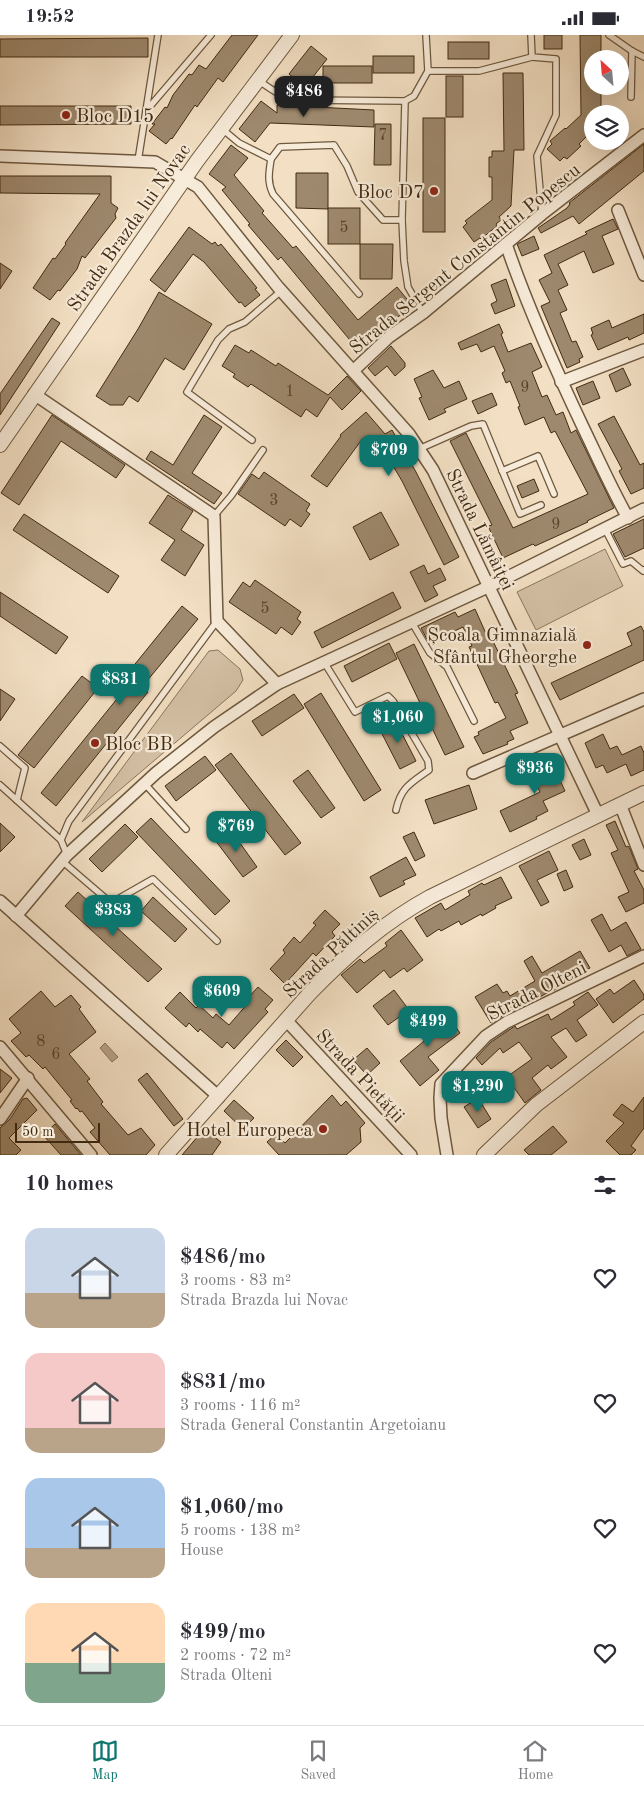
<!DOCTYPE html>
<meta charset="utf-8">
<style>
:root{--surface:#fff;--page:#f2f2f3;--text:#2b2b33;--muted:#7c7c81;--line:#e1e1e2;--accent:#0f766e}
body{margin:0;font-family:"Old Standard TT",serif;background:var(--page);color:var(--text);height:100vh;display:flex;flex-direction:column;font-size:19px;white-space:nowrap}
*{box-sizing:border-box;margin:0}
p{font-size:16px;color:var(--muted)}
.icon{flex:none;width:28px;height:28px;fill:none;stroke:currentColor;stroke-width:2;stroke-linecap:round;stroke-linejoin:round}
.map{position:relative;height:1120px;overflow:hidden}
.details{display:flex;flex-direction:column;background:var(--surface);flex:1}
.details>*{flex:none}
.needle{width:32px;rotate:334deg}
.fabs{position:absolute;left:584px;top:15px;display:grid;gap:10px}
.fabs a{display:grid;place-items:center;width:45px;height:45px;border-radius:50%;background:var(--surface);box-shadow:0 5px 20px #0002;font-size:25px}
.scale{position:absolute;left:15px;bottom:12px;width:85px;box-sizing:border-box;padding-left:5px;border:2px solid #422b11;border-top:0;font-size:14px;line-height:18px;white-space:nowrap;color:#422b11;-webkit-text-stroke:4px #f7ebd9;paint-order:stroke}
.price{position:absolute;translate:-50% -42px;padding:0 11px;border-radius:10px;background:var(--accent);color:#fff;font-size:16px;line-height:32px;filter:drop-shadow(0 1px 2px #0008)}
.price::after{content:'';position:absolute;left:50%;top:30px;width:15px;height:11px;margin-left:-8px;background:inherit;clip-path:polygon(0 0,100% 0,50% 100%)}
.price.active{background:#222;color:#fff}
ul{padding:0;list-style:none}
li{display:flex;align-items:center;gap:15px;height:125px;padding:0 25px}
li span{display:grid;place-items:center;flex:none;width:140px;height:100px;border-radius:15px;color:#555}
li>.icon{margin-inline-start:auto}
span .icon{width:60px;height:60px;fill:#fffc;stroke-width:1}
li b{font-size:21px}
h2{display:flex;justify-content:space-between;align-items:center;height:60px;padding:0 25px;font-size:21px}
.status{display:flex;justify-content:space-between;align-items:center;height:35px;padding:0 25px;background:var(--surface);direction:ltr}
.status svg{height:14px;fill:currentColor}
.tabs{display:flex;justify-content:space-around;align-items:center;height:70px;border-top:1px solid var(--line);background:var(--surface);font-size:14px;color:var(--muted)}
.tabs a{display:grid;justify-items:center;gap:2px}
.tabs .active{color:var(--accent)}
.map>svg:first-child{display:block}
.green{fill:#d5c1a6;stroke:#8c765c}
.water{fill:#b7a287;stroke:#887258}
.building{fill:#9e896e;stroke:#422b11}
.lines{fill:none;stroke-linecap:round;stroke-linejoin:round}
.service-casing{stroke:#6e583e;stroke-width:8}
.minor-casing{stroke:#6e583e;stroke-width:14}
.tertiary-casing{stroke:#6e583e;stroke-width:16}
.service{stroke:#f7ebd9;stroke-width:5.5}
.minor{stroke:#f7ebd9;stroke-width:11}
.tertiary{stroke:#f7ebd9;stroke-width:14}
.poi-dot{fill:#8f2418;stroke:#f7ebd9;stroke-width:2}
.labels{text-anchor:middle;stroke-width:4.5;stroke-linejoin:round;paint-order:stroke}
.number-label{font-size:16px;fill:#594228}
.poi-label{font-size:19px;fill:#422b11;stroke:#f7ebd9;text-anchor:end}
.street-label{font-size:19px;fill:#422b11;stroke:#f7ebd9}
</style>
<div class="status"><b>19:52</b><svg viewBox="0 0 49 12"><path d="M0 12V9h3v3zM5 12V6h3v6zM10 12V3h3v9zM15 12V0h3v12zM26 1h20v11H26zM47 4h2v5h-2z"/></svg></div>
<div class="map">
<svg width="644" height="1120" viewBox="0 0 644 1120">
<rect width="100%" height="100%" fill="#f3e0c4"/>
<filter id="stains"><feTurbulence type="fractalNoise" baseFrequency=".004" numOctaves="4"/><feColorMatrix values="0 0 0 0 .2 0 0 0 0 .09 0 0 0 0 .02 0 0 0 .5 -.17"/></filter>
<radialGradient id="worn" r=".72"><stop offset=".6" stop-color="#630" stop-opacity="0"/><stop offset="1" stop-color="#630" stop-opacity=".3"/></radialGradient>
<g class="green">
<path d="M605 514 623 551 536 595 517 557Z"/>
<path d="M218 615 240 634 243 645 236 656 82 787 209 616Z"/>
</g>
<path class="water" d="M105 1008 118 1022 112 1027 100 1013Z"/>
<g class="building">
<path d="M232 0H258L223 47 218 43 197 72 195 70 172 104 171 103 166 109 149 96 155 89H152L165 72 167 73 173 60 189 39 192 40 199 30 206 34Z"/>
<rect x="544" y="0" width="18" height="14"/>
<path d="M580 0H601V24H592V51H601V75L600 79H592V96L579 109 581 111 567 124 564 122 560 126 547 114 552 109 550 106 565 93 566 94 581 80Z"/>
<path d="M148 3V22H0V4Z"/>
<rect x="448" y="7" width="41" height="17"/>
<path d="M311 11 327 24 305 52 289 39Z"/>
<rect x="373" y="21" width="41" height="17"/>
<rect x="323" y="31" width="49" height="17"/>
<path d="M503 38H523L524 115H514L511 171 499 182 501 185 496 189 497 191 481 204 480 203 474 207 463 192 467 188 465 186 492 165V142H489V122H492V116H504Z"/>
<rect x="446" y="41" width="17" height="41"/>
<path d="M261 66 277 78V70L374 75V92L270 88 255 107 239 94Z"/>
<path d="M0 71H131V89L0 90Z"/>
<rect x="423" y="83" width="22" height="114"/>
<path d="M375 89H391V130H374Z"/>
<path d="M644 109V136L579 189 573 181 541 198 538 193 567 173 570 169 569 168Z"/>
<path d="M231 110 248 123 234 140 264 176 262 178 293 213 296 211 358 285 397 252 411 269 405 273 407 275 390 288 389 287 384 291 382 288 354 310 281 222 278 225 248 190 250 189 222 155 226 152 209 139Z"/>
<path d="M296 138H328V174L296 173Z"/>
<path d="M0 141H111V168L118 173 115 179 116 183 85 223 82 221 77 234 60 256 58 255 50 265 33 253 53 223 55 224 66 209 65 208 100 159 0 158Z"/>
<rect x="328" y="173" width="32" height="36"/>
<path d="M613 184 618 194 602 201 614 229 593 238 584 216 558 229 568 250 558 255 567 275 560 278 572 307 576 306 583 322 579 324 580 327 567 333 541 271 550 267 539 245 552 238 544 220 587 199 585 197Z"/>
<path d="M189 192 212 209 215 207 218 211 221 209 257 253 255 254 260 260 245 272 241 267 239 268 204 227 193 219 165 257 150 245Z"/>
<path d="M534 201 539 214 522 221 517 209Z"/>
<path d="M360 209H393L392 244H360Z"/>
<path d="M0 228 12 236 0 254Z"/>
<path d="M506 244 515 271 495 279 491 269 497 266 491 250Z"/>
<path d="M159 257 212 289 184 335 165 323 138 367 129 361 123 370H110L96 361 138 294Z"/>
<path d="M644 279V298L629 305 628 302 598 315 591 300 593 299 591 293 609 285 612 293Z"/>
<path d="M52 283 60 288 0 380V359Z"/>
<path d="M499 289 503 298 501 299 508 317 531 308 542 332 532 337 542 362 547 360 556 380 563 377 571 398 576 395 614 473 587 486 588 487 535 511 533 509 503 523 488 491 492 490 450 406 466 398 513 493 588 459 555 396 551 398 544 382 525 390 518 372 520 371 510 346 506 348 502 338 505 336 494 311 481 317 477 309 461 315 458 308Z"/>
<path d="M235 310 249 318 251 315 276 331 278 328 328 360 347 341 361 356 342 375 330 362 317 382 306 374 301 382 251 349 248 352 233 342 235 339 222 331Z"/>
<path d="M391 311 405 328V332L395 341 387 331 375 341 368 333Z"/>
<path d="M623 333 631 350 616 357 609 340Z"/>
<path d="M433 335 444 353 459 346 467 364 444 374 446 377 429 385 419 363 422 362 414 344Z"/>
<path d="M593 346 600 363 583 370 576 353Z"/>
<path d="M492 358 497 370 478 379 472 366Z"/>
<path d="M366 377 385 399 392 395 416 437 459 522 444 530 402 446 376 402 368 408 363 403 327 452 311 441 341 401 340 400Z"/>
<path d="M52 380 125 430 116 443 61 406 19 470 1 458Z"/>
<path d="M204 380 222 392 192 438 222 458 214 469 146 424 151 416 173 430Z"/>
<path d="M614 381 640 430 644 428V453L631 459 619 436 622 434 598 389Z"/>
<path d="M264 437 310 469 306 476 310 479 301 492 290 484 285 491 238 459 252 439 259 444Z"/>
<path d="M534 444 539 456 522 463 517 451Z"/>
<path d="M168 460 193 476 181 495 204 510 185 541 161 525 175 505 149 488Z"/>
<path d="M381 477 399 510 370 525 353 492Z"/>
<path d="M24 479 119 541 108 558 13 495Z"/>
<path d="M644 484V513L625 522 613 499Z"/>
<path d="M424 530 428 539 440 533 446 545 433 551 438 560 425 567 410 537Z"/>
<path d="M255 545 301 577 297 584 301 587 292 600 281 592 276 599 229 567 243 547 250 552Z"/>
<path d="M0 557 68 602 56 619 0 581Z"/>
<path d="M393 557 401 573 322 613 314 597Z"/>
<path d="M182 571 198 584 142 652 148 657 56 771 41 758 133 644 127 639Z"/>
<path d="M475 574 488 603 491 602 518 658 515 659 528 688 510 696 514 704 507 707 508 709 483 719 474 702 479 700 478 697 506 683 498 667 495 668 469 612 472 611 463 592 429 608 421 593 455 577 458 582Z"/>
<path d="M641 591 644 597V625L560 665 551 648 632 610 627 598Z"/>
<path d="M389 608 397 624 352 647 344 631Z"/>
<path d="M414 609 464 712 445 720 396 618Z"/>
<path d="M82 641 98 653 34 733 18 720Z"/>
<path d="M0 654 15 664 0 686Z"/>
<path d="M321 658 381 755 364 766 304 669Z"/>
<path d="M294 659 304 673 262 701 252 686Z"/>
<path d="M395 685 416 726 400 734 379 693Z"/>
<path d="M603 699 610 714 617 711 622 720 641 711 644 718V735L631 741 626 729 607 738 603 730 596 733 585 708Z"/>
<path d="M231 718 301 808 285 820 215 730Z"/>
<path d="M545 719 551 731 553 730 565 756 543 766 548 776 536 782 537 784 510 797 500 776 540 757 526 728Z"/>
<path d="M205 721 216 735 176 766 165 751Z"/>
<path d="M308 735 335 773 321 783 293 746Z"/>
<path d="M469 750 477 774 434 789 425 765Z"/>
<path d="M151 783 230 866 215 880 136 797Z"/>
<path d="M615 786 626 812 628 811 630 814 638 834 634 836 644 855V868L626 877 618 862 629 857 611 818 618 815 606 790Z"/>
<path d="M0 788 15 802 0 817Z"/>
<path d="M125 789 138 802 102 837 89 824Z"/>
<path d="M230 794 257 832 243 842 215 805Z"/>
<path d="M414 797 425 821 415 826 403 802Z"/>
<path d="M584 804 591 820 580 825 572 810Z"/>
<path d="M549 816 558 835 537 845 549 867 541 871 519 831Z"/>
<path d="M406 822 416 840 403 846 405 849 380 862 370 842Z"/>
<path d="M566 835 573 852 564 856 557 839Z"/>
<path d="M501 842 512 863 495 871 496 873 482 881 481 879 461 890 459 886 441 896 439 894 427 902 415 883 441 868 445 875 470 860 468 856 482 848 484 850Z"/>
<path d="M78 857 162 934 148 947 65 871Z"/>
<path d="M153 862 187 894 175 907 141 876Z"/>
<path d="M325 875 340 889 332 897 335 901 316 921 313 918 285 949 270 934 285 918 283 915 294 902 300 908 316 890 313 888Z"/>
<path d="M602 879 611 896 626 887 641 914 627 921 621 910 609 917 591 885Z"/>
<path d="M401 895 423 925 407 937 404 933 390 943 384 935 357 958 341 940 360 924 364 928 387 911 385 908Z"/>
<path d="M580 916 590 933 558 951 559 953 545 959 528 969 526 966 491 988 475 962 497 949 503 958 507 956 510 961 535 946 524 926 532 921 542 938Z"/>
<path d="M634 945 644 960V964L613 988 596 964 610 954 614 959Z"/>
<path d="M258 952 273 965 265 974 268 977 234 1014 227 1007 222 1013 200 994 198 997 189 988 186 992 165 973 180 957 196 973 199 970 213 983 216 979 229 990 249 967 246 965Z"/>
<path d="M394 955 409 975 388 990 373 971Z"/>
<path d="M41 956 55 972 71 960 81 972 79 974 96 997 69 1019 90 1044 87 1046 103 1067 101 1069 128 1100 141 1093 155 1110 146 1120H110L90 1097 95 1093 82 1076 80 1077 77 1073 76 1074 70 1066 72 1065 45 1032 43 1034 29 1020 26 1022 11 1006 21 998 9 984Z"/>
<path d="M588 957 598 970 577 985 587 1000 576 1007 566 993 551 1002 567 1022 551 1034 548 1030 532 1043 541 1055 525 1068 510 1047 484 1066 469 1046 480 1037 489 1049 505 1038 508 1041 532 1024 519 1007 503 1018 500 1013 482 1030 476 1023 491 1007 515 991 517 994 548 979 551 985 575 970 573 967Z"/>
<path d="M426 976 438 993 450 984 460 998 428 1022 439 1035 420 1051 400 1026 429 1002 415 984Z"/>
<path d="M286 1005 303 1022 293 1032 276 1015Z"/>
<path d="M367 1013 380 1028 367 1040 353 1025Z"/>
<path d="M0 1034 12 1043 0 1058Z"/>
<path d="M147 1038 183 1084 174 1091 138 1045Z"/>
<path d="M332 1060 341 1071 346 1066 365 1088 360 1093 361 1107 346 1120H279L267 1107 276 1099 285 1108Z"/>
<path d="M644 1062V1093L631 1111 636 1115 631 1120H620L606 1106 624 1088 613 1080 622 1069 633 1077Z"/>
<path d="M27 1063 37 1075 9 1103 21 1115 16 1120H0V1093L10 1084 23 1064Z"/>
<path d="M478 1063 491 1084 478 1093 464 1072Z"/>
<path d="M234 1065 254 1083 243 1094 224 1076Z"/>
<path d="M55 1089 81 1120H61L43 1100Z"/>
<path d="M553 1091 567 1107 551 1120H529L524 1115Z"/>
<path d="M204 1094 221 1107 212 1120H182Z"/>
</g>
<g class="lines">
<defs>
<g id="service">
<path d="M426 0 428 36"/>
<path d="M531 0 532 22 556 24V80L537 121 542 178"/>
<path d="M609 0 632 16 644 22"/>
<path d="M258 45C272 55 283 63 300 65L405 66 414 61 428 36H479L532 22"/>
<path d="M631 62 632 16"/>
<path d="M405 66 402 185 404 226 408 252 423 278"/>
<path d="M146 76 211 0"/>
<path d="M221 93 239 108 271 124C269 137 267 147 273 159L359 259"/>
<path d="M271 124 280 112 334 110 347 131 358 157 383 185H402"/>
<path d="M138 126 158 0"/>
<path d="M252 405 187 357 218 305 229 294 245 287 281 256"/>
<path d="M419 414 471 391 483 389 520 479 541 470"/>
<path d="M502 436 538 421 554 459"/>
<path d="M214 481 231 461 263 415"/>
<path d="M605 494 623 529 631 526 643 536 644 535"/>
<path d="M411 586 430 618 447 632 474 686"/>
<path d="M324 627 355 677 388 661 393 666 428 726 429 735C411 748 401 752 396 775"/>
<path d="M0 711 25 733 17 765"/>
<path d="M144 748 186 794"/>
<path d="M0 750 61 805"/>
<path d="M67 820 61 805 69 786 217 586"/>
<path d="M62 826 111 868 153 844 217 906"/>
</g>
<g id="minor">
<path d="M0 121 155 127 198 152 278 252 409 399 433 435 598 780"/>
<path d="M618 175 644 240"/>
<path d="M506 209C527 271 554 331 582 390 597 421 611 453 628 483"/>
<path d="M353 336 389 302 423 278 542 179 644 100"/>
<path d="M561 347 644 315"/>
<path d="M34 359 214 481 217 586 277 649"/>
<path d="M473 738 644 664"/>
<path d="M620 769 644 830"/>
<path d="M0 866 219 1062"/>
<path d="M16 881 67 820 156 738 214 692 277 649 490 551 644 474"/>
<path d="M286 985 411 1120"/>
<path d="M0 1012 91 1120"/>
<path d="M0 1084 28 1043"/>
<path d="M447 1120 441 1083 440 1063 441 1049 486 1001 507 987 644 921"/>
</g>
<g id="tertiary">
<path d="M0 410 197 126 292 0"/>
<path d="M166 1120 310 958C346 921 384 887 430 862L644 758"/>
<path d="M484 1120 536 1070 644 987"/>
</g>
</defs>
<use href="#service" class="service-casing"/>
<use href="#minor" class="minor-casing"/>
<use href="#tertiary" class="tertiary-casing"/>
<use href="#service" class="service"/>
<use href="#minor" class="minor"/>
<use href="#tertiary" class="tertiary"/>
</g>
<g class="poi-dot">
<circle cx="66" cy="80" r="5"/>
<circle cx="434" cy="156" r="5"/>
<circle cx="587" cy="610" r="5"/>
<circle cx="95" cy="708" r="5"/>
<circle cx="323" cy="1094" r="5"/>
</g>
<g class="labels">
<g class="number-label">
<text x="383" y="105">7</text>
<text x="344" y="197">5</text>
<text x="525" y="357">9</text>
<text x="290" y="361">1</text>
<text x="274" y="470">3</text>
<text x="556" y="494">9</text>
<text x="265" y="578">5</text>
<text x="41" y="1011">8</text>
<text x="56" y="1024">6</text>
</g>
<g class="poi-label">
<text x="76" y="87" text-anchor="start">Bloc D15</text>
<text x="424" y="163">Bloc D7</text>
<text x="577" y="606">Școala Gimnazială<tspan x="577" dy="22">Sfântul Gheorghe</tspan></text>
<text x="105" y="715" text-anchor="start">Bloc BB</text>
<text x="313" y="1101">Hotel Europeca</text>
</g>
<g class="street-label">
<text transform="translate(128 192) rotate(-55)" y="7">Strada Brazda lui Novac</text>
<text transform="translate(464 223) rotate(-39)" y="7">Strada Sergent Constantin Popescu</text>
<text transform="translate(481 494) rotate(64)" y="7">Strada Lămâiței</text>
<text transform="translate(330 917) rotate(-43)" y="7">Strada Păltiniș</text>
<text transform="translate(536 955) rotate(-27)" y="7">Strada Olteni</text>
<text transform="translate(361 1040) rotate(47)" y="7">Strada Pietății</text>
</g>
</g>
<rect width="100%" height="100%" filter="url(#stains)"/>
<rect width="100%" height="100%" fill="url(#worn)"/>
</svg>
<div class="fabs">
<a><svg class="needle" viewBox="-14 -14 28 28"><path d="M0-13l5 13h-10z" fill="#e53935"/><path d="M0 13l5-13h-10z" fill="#7c7c81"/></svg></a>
<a><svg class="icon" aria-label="layers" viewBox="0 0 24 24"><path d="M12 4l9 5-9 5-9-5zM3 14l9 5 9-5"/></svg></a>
</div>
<div class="scale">50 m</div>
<b class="price active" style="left:304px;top:83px">$486</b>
<b class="price" style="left:389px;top:442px">$709</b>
<b class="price" style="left:120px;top:671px">$831</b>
<b class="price" style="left:398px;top:709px">$1,060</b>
<b class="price" style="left:535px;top:760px">$936</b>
<b class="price" style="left:236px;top:818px">$769</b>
<b class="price" style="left:113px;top:902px">$383</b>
<b class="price" style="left:222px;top:983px">$609</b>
<b class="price" style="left:428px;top:1013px">$499</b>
<b class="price" style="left:478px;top:1078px">$1,290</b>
</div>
<section class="details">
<h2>10 homes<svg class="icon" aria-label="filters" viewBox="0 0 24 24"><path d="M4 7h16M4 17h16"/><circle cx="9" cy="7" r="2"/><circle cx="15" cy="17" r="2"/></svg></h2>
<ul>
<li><span style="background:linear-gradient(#c9d6e8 65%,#b9a48a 0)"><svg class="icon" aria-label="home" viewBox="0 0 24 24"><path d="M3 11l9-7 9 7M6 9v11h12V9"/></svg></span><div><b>$486/mo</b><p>3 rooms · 83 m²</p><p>Strada Brazda lui Novac</p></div><svg class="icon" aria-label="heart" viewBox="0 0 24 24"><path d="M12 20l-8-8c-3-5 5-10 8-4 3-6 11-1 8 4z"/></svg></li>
<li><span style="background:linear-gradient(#f6c9c9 75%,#b9a48a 0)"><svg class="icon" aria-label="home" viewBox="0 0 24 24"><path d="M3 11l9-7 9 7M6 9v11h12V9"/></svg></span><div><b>$831/mo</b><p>3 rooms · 116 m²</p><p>Strada General Constantin Argetoianu</p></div><svg class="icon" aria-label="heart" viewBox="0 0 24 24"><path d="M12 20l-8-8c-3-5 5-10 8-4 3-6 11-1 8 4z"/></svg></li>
<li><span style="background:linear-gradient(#a9c7e8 70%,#b9a48a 0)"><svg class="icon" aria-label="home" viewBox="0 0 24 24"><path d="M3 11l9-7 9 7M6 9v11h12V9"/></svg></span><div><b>$1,060/mo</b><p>5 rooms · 138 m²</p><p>House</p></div><svg class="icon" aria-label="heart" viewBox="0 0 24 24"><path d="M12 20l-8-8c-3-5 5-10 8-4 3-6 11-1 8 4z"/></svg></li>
<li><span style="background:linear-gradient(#ffd9b3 60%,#7fa58c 0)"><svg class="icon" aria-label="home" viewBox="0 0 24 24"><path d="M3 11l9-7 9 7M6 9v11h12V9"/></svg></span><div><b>$499/mo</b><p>2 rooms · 72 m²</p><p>Strada Olteni</p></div><svg class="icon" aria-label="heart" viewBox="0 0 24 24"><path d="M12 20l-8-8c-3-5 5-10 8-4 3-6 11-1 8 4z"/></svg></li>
</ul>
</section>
<nav class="tabs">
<a class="active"><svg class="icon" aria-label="map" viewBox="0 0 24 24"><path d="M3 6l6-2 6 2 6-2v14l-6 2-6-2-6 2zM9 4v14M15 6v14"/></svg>Map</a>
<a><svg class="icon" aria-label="saved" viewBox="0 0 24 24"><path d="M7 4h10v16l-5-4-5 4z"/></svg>Saved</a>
<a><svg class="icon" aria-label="home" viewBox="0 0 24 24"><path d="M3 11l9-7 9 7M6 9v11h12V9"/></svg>Home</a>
</nav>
